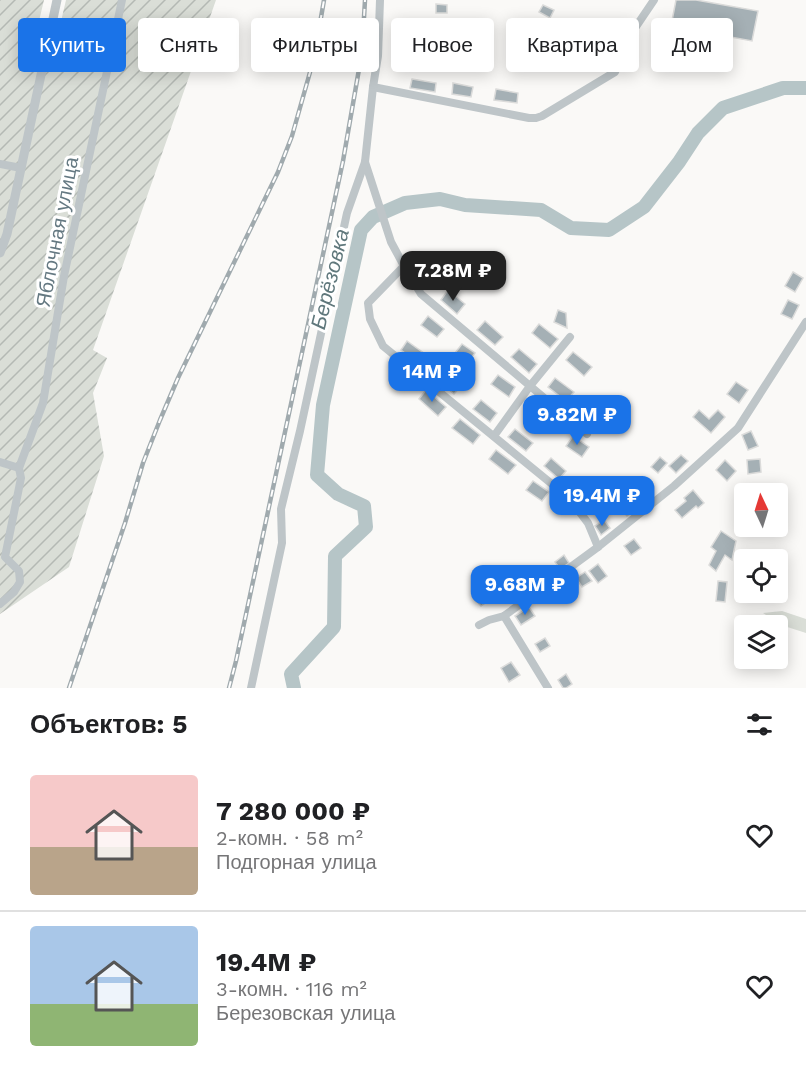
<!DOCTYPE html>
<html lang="ru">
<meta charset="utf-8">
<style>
:root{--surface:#fff;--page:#f6f6f6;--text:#202124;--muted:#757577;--line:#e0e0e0;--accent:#1a73e8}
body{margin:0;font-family:"Work Sans",sans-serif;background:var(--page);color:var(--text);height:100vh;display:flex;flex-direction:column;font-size:22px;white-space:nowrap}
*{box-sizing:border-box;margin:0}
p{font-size:20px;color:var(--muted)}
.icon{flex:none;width:33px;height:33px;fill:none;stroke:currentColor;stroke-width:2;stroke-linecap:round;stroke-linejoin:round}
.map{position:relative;height:688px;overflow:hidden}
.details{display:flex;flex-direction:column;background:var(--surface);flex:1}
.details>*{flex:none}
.hud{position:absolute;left:18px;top:18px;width:771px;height:54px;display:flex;gap:12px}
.needle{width:39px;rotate:356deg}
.fabs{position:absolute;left:734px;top:483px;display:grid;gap:12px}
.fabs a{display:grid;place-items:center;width:54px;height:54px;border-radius:6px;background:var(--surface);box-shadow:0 3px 15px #0003;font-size:30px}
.price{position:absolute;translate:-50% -51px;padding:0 14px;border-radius:12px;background:var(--accent);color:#fff;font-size:20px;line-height:39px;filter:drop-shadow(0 2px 3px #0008)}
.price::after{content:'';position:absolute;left:50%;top:36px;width:18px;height:14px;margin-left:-9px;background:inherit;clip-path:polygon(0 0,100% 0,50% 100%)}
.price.current{background:#222;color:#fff}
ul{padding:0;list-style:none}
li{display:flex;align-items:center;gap:18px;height:150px;padding:0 30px}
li+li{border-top:2px solid var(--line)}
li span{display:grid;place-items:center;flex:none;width:168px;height:120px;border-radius:6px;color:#555}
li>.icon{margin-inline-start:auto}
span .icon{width:72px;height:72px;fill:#fffc;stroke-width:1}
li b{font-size:26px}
h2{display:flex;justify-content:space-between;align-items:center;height:72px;padding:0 30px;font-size:26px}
.pill{padding:0 21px;border-radius:6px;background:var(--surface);box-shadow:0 3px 15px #0003;font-size:21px;line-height:54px}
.pill.current{background:var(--accent);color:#fff}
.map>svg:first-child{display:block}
.forest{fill:url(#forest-firs)}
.garden{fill:url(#garden-furrows)}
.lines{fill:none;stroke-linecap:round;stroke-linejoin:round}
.river{stroke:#b6c5c7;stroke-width:14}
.building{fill:#a5b0b5;stroke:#dbdbda;stroke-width:1.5}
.minor{stroke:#bec5c8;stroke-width:8}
.tertiary{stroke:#bec5c8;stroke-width:9}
.rail-casing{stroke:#a0aaae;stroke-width:4.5}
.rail{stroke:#fff;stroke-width:2;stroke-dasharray:7;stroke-linecap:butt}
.labels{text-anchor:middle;stroke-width:6;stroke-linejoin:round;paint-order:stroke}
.street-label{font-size:20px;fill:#657982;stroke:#fff}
.water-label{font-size:21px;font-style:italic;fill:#60787c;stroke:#fff}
</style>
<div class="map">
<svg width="806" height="688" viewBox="0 0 806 688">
<defs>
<pattern id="forest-firs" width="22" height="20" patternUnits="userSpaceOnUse" patternTransform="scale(1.5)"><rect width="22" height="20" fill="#daded7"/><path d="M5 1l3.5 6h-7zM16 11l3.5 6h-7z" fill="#b4b9b4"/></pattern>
<pattern id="garden-furrows" width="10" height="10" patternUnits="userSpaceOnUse" patternTransform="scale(1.5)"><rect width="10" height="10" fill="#daded7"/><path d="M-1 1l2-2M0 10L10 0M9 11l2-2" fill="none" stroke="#b4b9b4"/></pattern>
</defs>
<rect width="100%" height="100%" fill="#faf9f7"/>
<path class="forest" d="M782 611 806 619V633L781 625 763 613Z"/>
<path class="garden" d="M0 0H44L35 38 56 43 66 0H216L93 350 107 358 93 393 104 456 69 567 0 614Z"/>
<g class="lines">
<path class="river" d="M294 688 291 674 334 627 335 556 366 527 364 506 338 494 317 475 323 405 361 230 373 217 405 203 440 199 465 205 541 210 571 228 609 230 644 207 679 162 698 133 723 108 783 88H806"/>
</g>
<g class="building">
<path d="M676 0H696L758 11 752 41 671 26Z"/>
<path d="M436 4 447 5V13H436Z"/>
<path d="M543 5 554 10 550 18 539 12Z"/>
<path d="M598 50 600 66 588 67 586 52Z"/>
<path d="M412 79 436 83 435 92 410 88Z"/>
<path d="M453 83 473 87 471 97 452 94Z"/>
<path d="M496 89 518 93 517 103 494 100Z"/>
<path d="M793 272 803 278 795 292 785 286Z"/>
<path d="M448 290 465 304 457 314 441 300Z"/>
<path d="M788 300 799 305 792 319 781 314Z"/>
<path d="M558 310 566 313 567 328 554 322Z"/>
<path d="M428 316 444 329 437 337 421 325Z"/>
<path d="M485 321 503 337 495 345 477 330Z"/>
<path d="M539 324 558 339 550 348 532 333Z"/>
<path d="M407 341 425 354 418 363 401 350Z"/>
<path d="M462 344 475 353 468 362 455 353Z"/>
<path d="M519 349 537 364 529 373 511 357Z"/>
<path d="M573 352 592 367 584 376 566 360Z"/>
<path d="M444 369 462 385 454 394 436 379Z"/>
<path d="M498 375 515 387 509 397 491 384Z"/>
<path d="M555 378 574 392 566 401 548 387Z"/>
<path d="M736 382 748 390 739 403 727 394Z"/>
<path d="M426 390 446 407 438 416 419 399Z"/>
<path d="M481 400 497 413 490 422 473 409Z"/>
<path d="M535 403 553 418 546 427 528 412Z"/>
<path d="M590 406 610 421 603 431 583 416Z"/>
<path d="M699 410 709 419 718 410 725 417 711 433 693 417Z"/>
<path d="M460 419 480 435 473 444 452 428Z"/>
<path d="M515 429 533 443 526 451 508 437Z"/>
<path d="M751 431 758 446 748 450 742 435Z"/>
<path d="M573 436 589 447 582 457 566 446Z"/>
<path d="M496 450 516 465 508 474 489 459Z"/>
<path d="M681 455 688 461 676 473 669 466Z"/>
<path d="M660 457 667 463 658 473 651 467Z"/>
<path d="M551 458 566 471 559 479 544 466Z"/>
<path d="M760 459 761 472 748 474 747 460Z"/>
<path d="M725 460 736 471 727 481 716 470Z"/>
<path d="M533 481 549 492 542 501 526 490Z"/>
<path d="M645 489 650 495 641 504 631 494 635 490 640 494Z"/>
<path d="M693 490 704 503 698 508 696 506 682 518 675 510 686 501 684 498Z"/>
<path d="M631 496 639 506 627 516 619 507Z"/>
<path d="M604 520 610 528 601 535 595 526Z"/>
<path d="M721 531 736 541 732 560 725 555 716 571 709 565 716 551 711 547Z"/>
<path d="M634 539 641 548 631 555 624 546Z"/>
<path d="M564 555 569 563 560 569 555 562Z"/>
<path d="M598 564 607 576 598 583 589 571Z"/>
<path d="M545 567 550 575 541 581 536 573Z"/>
<path d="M585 572 592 581 582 587 576 578Z"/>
<path d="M526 578 533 588 524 594 518 584Z"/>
<path d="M718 581 727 582 725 602 716 601Z"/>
<path d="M563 587 569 596 561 601 555 593Z"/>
<path d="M511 588 517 598 510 603 503 593Z"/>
<path d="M482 591 489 600 481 606 474 598Z"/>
<path d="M529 607 535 616 521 625 515 616Z"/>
<path d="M545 638 550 646 540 652 535 644Z"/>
<path d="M511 662 520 675 509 682 501 668Z"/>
<path d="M566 674 572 684 566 688H563L558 680Z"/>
</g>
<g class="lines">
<g class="minor">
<path d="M47 46 110 57"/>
<path d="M373 87 529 118H536L542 116 615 72 631 34 654 0"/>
<path d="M365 162 391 242 404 266 421 294 587 434"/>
<path d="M0 164 21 168"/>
<path d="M404 266 368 303 370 319 383 346 569 498 588 523 598 547"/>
<path d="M494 436 530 386 570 337"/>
<path d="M0 462 19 468"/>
<path d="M0 604 14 592 20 582 19 571 5 557 21 478 19 468 43 403 64 276 122 0"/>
<path d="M504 616 548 688"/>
<path d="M479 625 489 620 504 616 598 547 674 486 738 428 806 322"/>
<path d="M251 688 282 543 281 509 300 431 347 213 365 162 373 87 378 56 380 0"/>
</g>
<path class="tertiary" d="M0 253 7 234 57 0"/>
<defs>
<g id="rail">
<path d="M69 688 125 523 143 463 160 420 178 378 278 172 292 136 314 58 324 0"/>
<path d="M229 688 236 661 343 161 362 52 365 0"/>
</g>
</defs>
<use href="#rail" class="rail-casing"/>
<use href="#rail" class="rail"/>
</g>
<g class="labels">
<g class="street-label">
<text transform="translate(57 232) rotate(-79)" y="7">Яблочная улица</text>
</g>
<g class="water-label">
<text transform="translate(330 279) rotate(-76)" y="7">Берёзовка</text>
</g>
</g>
</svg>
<div class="fabs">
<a><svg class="needle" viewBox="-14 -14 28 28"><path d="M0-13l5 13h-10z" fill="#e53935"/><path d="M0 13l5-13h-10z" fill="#757577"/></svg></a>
<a><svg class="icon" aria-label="locate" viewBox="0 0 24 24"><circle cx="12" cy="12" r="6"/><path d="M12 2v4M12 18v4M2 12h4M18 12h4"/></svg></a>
<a><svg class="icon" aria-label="layers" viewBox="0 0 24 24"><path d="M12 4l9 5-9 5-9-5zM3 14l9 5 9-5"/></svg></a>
</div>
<b class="price current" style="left:453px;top:302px">7.28M ₽</b>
<b class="price" style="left:432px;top:403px">14M ₽</b>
<b class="price" style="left:577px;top:446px">9.82M ₽</b>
<b class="price" style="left:602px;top:527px">19.4M ₽</b>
<b class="price" style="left:525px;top:616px">9.68M ₽</b>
<div class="hud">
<a class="pill current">Купить</a>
<a class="pill">Снять</a>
<a class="pill">Фильтры</a>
<a class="pill">Новое</a>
<a class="pill">Квартира</a>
<a class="pill">Дом</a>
</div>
</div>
<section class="details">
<h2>Объектов: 5<svg class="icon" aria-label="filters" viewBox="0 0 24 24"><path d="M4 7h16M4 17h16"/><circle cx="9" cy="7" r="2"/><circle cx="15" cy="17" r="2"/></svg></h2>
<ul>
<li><span style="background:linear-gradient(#f6c9c9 60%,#b9a48a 0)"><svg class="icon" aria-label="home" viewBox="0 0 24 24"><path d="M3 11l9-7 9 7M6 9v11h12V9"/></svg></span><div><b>7 280 000 ₽</b><p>2-комн. · 58 m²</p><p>Подгорная улица</p></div><svg class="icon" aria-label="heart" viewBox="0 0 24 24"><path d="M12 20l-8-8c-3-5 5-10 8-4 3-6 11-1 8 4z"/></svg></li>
<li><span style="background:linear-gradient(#a9c7e8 65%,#8fb573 0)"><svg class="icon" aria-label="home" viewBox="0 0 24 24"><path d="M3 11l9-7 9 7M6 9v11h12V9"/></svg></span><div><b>19.4M ₽</b><p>3-комн. · 116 m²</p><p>Березовская улица</p></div><svg class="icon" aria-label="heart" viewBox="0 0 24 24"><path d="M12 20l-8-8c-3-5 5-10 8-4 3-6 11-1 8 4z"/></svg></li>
</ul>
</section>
